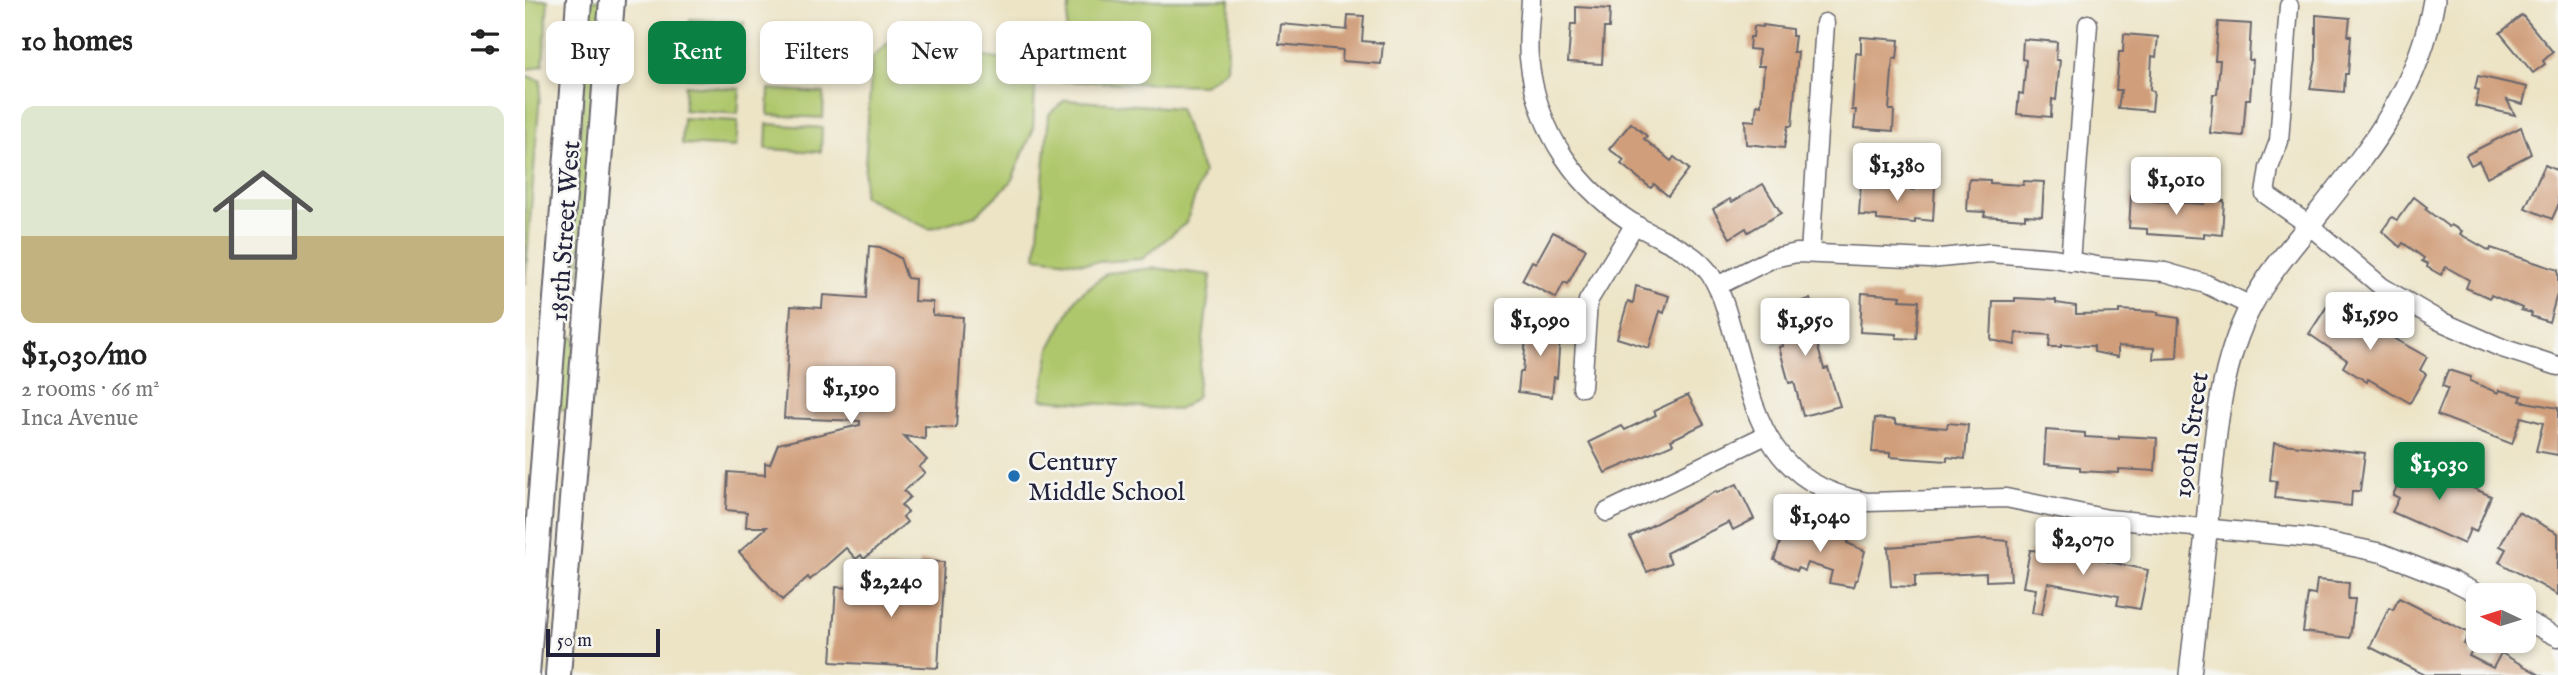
<!DOCTYPE html>
<meta charset="utf-8">
<style>
:root{--surface:#fff;--page:#f2f2f2;--text:#222;--muted:#767676;--line:#e0e0e0;--accent:#0b8043}
body{margin:0;font-family:"IM FELL English",serif;background:var(--page);color:var(--text);height:100vh;display:flex;flex-direction:column;font-size:26px;white-space:nowrap}
*{box-sizing:border-box;margin:0}
p{font-size:23px;color:var(--muted)}
.icon{flex:none;width:38px;height:38px;fill:none;stroke:currentColor;stroke-width:2;stroke-linecap:round;stroke-linejoin:round}
.map{position:relative;flex:1;overflow:hidden}
.side{display:flex;flex-direction:column;background:var(--surface);width:525px}
.side>*{flex:none}
.guide{position:absolute;left:21px;top:21px;width:665px;height:63px;display:flex;gap:14px}
.needle{width:46px;rotate:274deg}
.tools{position:absolute;left:1941px;top:583px;display:grid;gap:14px}
.tools a{display:grid;place-items:center;width:70px;height:70px;border-radius:14px;background:var(--surface);box-shadow:0 4px 10px #0003;font-size:35px}
.scale{position:absolute;left:21px;bottom:18px;width:114px;box-sizing:border-box;padding-left:7px;border:4px solid #22223b;border-top:0;font-size:19px;line-height:24px;white-space:nowrap;color:#22223b;-webkit-text-stroke:5px #f6f6f2;paint-order:stroke}
.price{position:absolute;translate:-50% -60px;padding:0 16px;border-radius:7px;background:#fff;color:#222;font-size:23px;line-height:46px;filter:drop-shadow(0 2px 4px #0008)}
.price::after{content:'';position:absolute;left:50%;top:42px;width:21px;height:16px;margin-left:-10px;background:inherit;clip-path:polygon(0 0,100% 0,50% 100%)}
.price.current{background:var(--accent);color:#fff}
ul{padding:0;list-style:none}
li{display:grid;align-content:center;gap:14px;height:371px;padding:0 21px}
li+li{border-top:2px solid var(--line)}
li span{display:grid;place-items:center;height:217px;border-radius:14px;color:#555}
li>.icon{margin-inline-start:auto}
span .icon{width:126px;height:126px;fill:#fffc;stroke-width:1}
li b{font-size:30px}
h2{display:flex;justify-content:space-between;align-items:center;height:84px;padding:0 21px;font-size:30px}
.tag{padding:0 24px;border-radius:14px;background:var(--surface);box-shadow:0 4px 10px #0003;font-size:24px;line-height:63px}
.tag.current{background:var(--accent);color:#fff}
main{display:flex;flex:1;min-height:0}
.map>svg:first-child{display:block}
.green{fill:#afc76c;stroke:#687454;stroke-width:2}
.building{fill:#d09e7a}
.lines{fill:none;stroke-linecap:round;stroke-linejoin:round}
.minor-casing{stroke:#69666c;stroke-width:21}
.tertiary-casing{stroke:#69666c;stroke-width:24}
.secondary-casing{stroke:#69666c;stroke-width:28}
.minor{stroke:#fff;stroke-width:18}
.tertiary{stroke:#fff;stroke-width:21}
.secondary{stroke:#fff;stroke-width:24}
.poi-dot{fill:#1f6fb2;stroke:#f6f6f2;stroke-width:2.5}
.labels{text-anchor:middle;stroke-width:5;stroke-linejoin:round;paint-order:stroke}
.street-label{font-size:26px;fill:#22223b;stroke:#f6f6f2}
.poi-label{font-size:26px;fill:#22223b;stroke:#f6f6f2;text-anchor:start}
</style>
<main>
<section class="side">
<h2>10 homes<svg class="icon" aria-label="filters" viewBox="0 0 24 24"><path d="M4 7h16M4 17h16"/><circle cx="9" cy="7" r="2"/><circle cx="15" cy="17" r="2"/></svg></h2>
<ul>
<li><span style="background:linear-gradient(#dfe7d0 60%,#c2b280 0)"><svg class="icon" aria-label="home" viewBox="0 0 24 24"><path d="M3 11l9-7 9 7M6 9v11h12V9"/></svg></span><div><b>$1,030/mo</b><p>2 rooms · 66 m²</p><p>Inca Avenue</p></div></li>
</ul>
</section>
<div class="map">
<svg width="2033" height="675" viewBox="0 0 2033 675">
<rect width="100%" height="100%" fill="#f6f6f2"/>
<filter id="ink" filterUnits="userSpaceOnUse"><feTurbulence type="fractalNoise" baseFrequency=".0143" numOctaves="2"/><feDisplacementMap in="SourceGraphic" scale="14" xChannelSelector="R" yChannelSelector="G"/><feConvolveMatrix kernelMatrix="1 2 1 2 8 2 1 2 1" color-interpolation-filters="sRGB"/></filter>
<filter id="wash" filterUnits="userSpaceOnUse"><feTurbulence type="fractalNoise" baseFrequency=".00686" numOctaves="4" result="noise"/><feDisplacementMap in="SourceGraphic" scale="28" xChannelSelector="R" yChannelSelector="G"/><feGaussianBlur stdDeviation="1.57" result="paint"/><feColorMatrix in="noise" values="0 0 0 0 0 0 0 0 0 0 0 0 0 0 0 0 0 1.4 0 .05"/><feComposite in="paint" operator="in"/></filter>
<g filter="url(#wash)">
<rect width="100%" height="100%" fill="#ede4c6"/>
<g class="green">
<path d="M0 0H23L18 65 6 69 0 68Z"/>
<path d="M65 0H77L54 274 44 273Z"/>
<path d="M545 0H705L702 69 679 85 534 81Z"/>
<path d="M165 19 219 22 217 47 164 44Z"/>
<path d="M248 24 304 27 302 52 246 49Z"/>
<path d="M364 42 511 65 508 130 486 182 451 215 404 229 338 196 347 58Z"/>
<path d="M163 52 217 55 216 80 161 77Z"/>
<path d="M246 57 301 60 299 85 244 81Z"/>
<path d="M0 75 16 81 0 284Z"/>
<path d="M160 85 215 89 213 114 159 110Z"/>
<path d="M244 89 299 93 298 118 243 115Z"/>
<path d="M540 100 654 108 678 173 661 223 617 259 559 263 511 257 524 114Z"/>
<path d="M158 118 213 121 211 147 157 144Z"/>
<path d="M242 124 297 128 296 152 241 149Z"/>
<path d="M630 268 686 275 671 398 653 410 516 399 525 348 552 297 582 273Z"/>
<path d="M39 337H50L45 410 34 409Z"/>
</g>
<g id="blocks">
<g class="building">
<path d="M1051 7 1085 9 1084 28H1079L1077 64 1043 62 1046 24H1051Z"/>
<path d="M823 15 839 16 837 41 858 43 856 64 817 61 818 50 754 44 756 24 822 30Z"/>
<path d="M1791 15 1825 18 1823 36H1826L1823 74H1820L1819 92 1785 89 1791 60Z"/>
<path d="M1997 15 2028 52 2018 61 2020 64 2008 73 1975 33Z"/>
<path d="M1693 22 1726 24 1724 60H1728L1725 99H1721L1718 136 1685 133 1688 94H1692L1695 60H1690Z"/>
<path d="M1238 25 1267 29V36H1270L1268 52H1273L1267 126H1263L1259 148 1221 144 1220 120 1230 121 1232 104 1236 105 1239 66H1233L1234 50 1224 49 1225 37H1228L1229 26 1238 27Z"/>
<path d="M1599 34 1633 37 1631 57 1627 56 1625 90 1629 91 1627 111 1593 108 1596 90H1591L1594 52H1598Z"/>
<path d="M1336 37 1374 40 1372 59 1368 58 1364 110H1369L1368 131 1329 128 1331 110H1327L1331 53 1336 54Z"/>
<path d="M1498 39 1532 42 1531 60H1535L1531 100 1527 99 1526 117 1492 114 1494 93 1498 94 1501 60 1497 59Z"/>
<path d="M1953 76 2002 87 1998 104 1982 100 1990 115 1950 106 1954 90 1950 89Z"/>
<path d="M1106 123 1122 136 1119 139 1146 161 1149 157 1164 169 1143 196 1129 184 1126 188 1096 164 1099 160 1084 149Z"/>
<path d="M1996 127 2006 154 1962 177 1954 161 1946 165 1941 155Z"/>
<path d="M2020 165 2033 171V206L2027 219 2000 208Z"/>
<path d="M1444 179 1465 180V183L1498 185 1499 181 1519 182 1517 216 1500 215V219L1459 216 1460 212 1442 211Z"/>
<path d="M1336 182 1356 183V187L1390 190V185L1410 186 1408 221 1390 219V223L1352 220V216L1334 215Z"/>
<path d="M1238 184 1256 213 1223 232 1221 228 1205 238 1188 209 1205 199 1207 202Z"/>
<path d="M1606 195 1627 196V201L1679 204V200L1699 201 1697 235 1679 233V238L1622 234V229L1604 228Z"/>
<path d="M1889 197 1902 207 1900 209 1924 227 1926 225 1937 231 1935 234 1965 251 1966 248 2033 270V291L2024 322 2006 316 2007 313 1996 310 1997 308 1990 305 1966 295 1965 298 1941 288 1944 280 1921 267 1916 275 1902 267 1903 264 1897 261 1899 258 1878 243 1875 247 1857 231 1867 217 1872 220Z"/>
<path d="M1028 232 1061 249 1043 284 1039 282 1031 298 997 280 1007 261 1011 263Z"/>
<path d="M344 246 355 247 375 258 382 278 390 279 389 301 408 302V315L438 317 431 428 400 426V439L379 436 402 460 394 467 400 473 379 491 385 497 376 505 383 512 378 517 382 522 339 559 336 555 331 559 321 548 285 580 283 577 257 600 214 552 242 527H221L222 512 201 510 203 472 240 475V463L245 464 253 444 335 425V421L259 418 266 306 297 308 298 295 341 298Z"/>
<path d="M1111 286 1144 296 1139 313 1135 311 1124 348 1092 338 1103 301 1108 303Z"/>
<path d="M1337 293 1376 296 1375 300 1394 301 1391 339 1371 338V334L1335 332Z"/>
<path d="M1808 297 1823 307 1820 311 1843 326 1856 334 1857 332 1902 357 1895 370 1901 374 1885 403 1843 379 1842 382 1818 367 1822 360 1784 334Z"/>
<path d="M1490 298 1531 300V303L1551 306V314L1594 313V310L1633 312V315L1654 318 1652 358 1628 359 1629 348 1593 346V357L1569 352V346L1536 345V347H1524L1525 335 1491 333 1490 345 1466 340 1468 301H1490Z"/>
<path d="M1285 299 1295 335 1290 337 1299 369 1303 368 1315 406 1278 416 1269 382 1264 383 1254 347 1258 346 1247 310Z"/>
<path d="M998 319 1032 322 1031 337H1035L1032 378 1029 377 1027 397 993 392 995 372H998L1001 338H996Z"/>
<path d="M1923 370 1946 377 1945 381 1973 393 1974 390 1997 396 1995 401 2033 408V455L2011 451 2018 423 1996 417 1987 444 1912 415 1923 388 1917 386Z"/>
<path d="M1163 395 1179 424 1146 440 1148 444 1080 473 1064 442 1097 426 1100 430 1131 415 1129 411Z"/>
<path d="M1350 418 1370 420V424L1422 428 1423 423 1443 425 1440 459 1422 457V461L1365 457V453L1347 452Z"/>
<path d="M1521 430 1560 433V437L1594 439V436L1632 438 1630 471 1594 469V473L1555 471V467L1519 464Z"/>
<path d="M1749 443 1840 453 1835 491H1827L1826 506 1750 498 1752 481 1745 480Z"/>
<path d="M1884 460 1966 496 1951 532 1945 529 1939 544 1867 512 1874 498 1868 495Z"/>
<path d="M1212 484 1229 519 1208 530 1204 522 1141 553 1146 563 1122 572 1105 537 1191 491 1192 493Z"/>
<path d="M1993 512 2033 533V595L1974 562 1981 549 1975 546Z"/>
<path d="M1262 523 1323 540 1322 543 1340 551 1332 580H1330L1328 587 1304 583 1307 571 1283 563 1280 571 1273 568 1272 571 1249 560Z"/>
<path d="M1461 539 1483 541 1486 580 1461 581V573L1390 576V587L1366 586 1363 547Z"/>
<path d="M1505 550 1528 552V550L1623 570 1615 609 1592 605 1594 596 1523 583 1517 614 1507 613 1511 589 1498 587Z"/>
<path d="M395 561 419 562 413 668 306 662 311 587 349 589 350 567 395 569Z"/>
<path d="M1792 580 1824 583 1823 599H1830L1825 638 1778 632 1783 594 1790 595Z"/>
<path d="M1874 598 1944 633 1939 644 1948 648 1944 656 1968 668 1976 653 2015 675H1900L1845 647 1864 608 1868 610Z"/>
</g>
</g>
</g>
<g filter="url(#ink)">
<use href="#blocks" fill-opacity="0" stroke="#69666c" stroke-width="2"/>
<g class="lines">
<defs>
<g id="minor">
<path d="M1006 0C1005 19 1002 39 1004 58 1012 132 1052 191 1116 228 1140 242 1168 250 1185 274 1197 292 1202 313 1208 333 1232 419 1242 482 1342 502L1481 498 1583 519 1785 538 1857 553 1928 581 1955 595"/>
<path d="M1764 6 1754 141 1744 168 1740 194 1784 225 1857 287 1915 321 1977 348 2033 366"/>
<path d="M1285 253 1300 23"/>
<path d="M1545 262 1563 24"/>
<path d="M1192 286 1248 258 1272 253 1405 259 1465 253 1529 258 1577 267 1640 272 1681 284 1726 306"/>
<path d="M1057 387 1063 301 1110 224"/>
<path d="M1082 512 1241 435"/>
<path d="M1998 619 2033 637"/>
</g>
<path id="tertiary" d="M1665 675C1671 621 1678 566 1683 512 1690 441 1693 369 1726 306 1742 276 1764 250 1785 224 1842 152 1893 94 1909 0"/>
<g id="secondary">
<path d="M2 675 54 0"/>
<path d="M33 675 87 0"/>
</g>
</defs>
<use href="#minor" class="minor-casing"/>
<use href="#tertiary" class="tertiary-casing"/>
<use href="#secondary" class="secondary-casing"/>
<use href="#minor" class="minor"/>
<use href="#tertiary" class="tertiary"/>
<use href="#secondary" class="secondary"/>
</g>
</g>
<circle class="poi-dot" cx="489" cy="476" r="7"/>
<g class="labels">
<g class="street-label">
<text transform="translate(39 231) rotate(-86)" y="9">185th Street West</text>
<text transform="translate(1665 435) rotate(-82)" y="9">190th Street</text>
</g>
<g class="poi-label">
<text x="503" y="470">Century<tspan x="503" dy="30">Middle School</tspan></text>
</g>
</g>
</svg>
<div class="tools">
<a><svg class="needle" viewBox="-14 -14 28 28"><path d="M0-13l5 13h-10z" fill="#e53935"/><path d="M0 13l5-13h-10z" fill="#767676"/></svg></a>
</div>
<div class="scale">50 m</div>
<b class="price" style="left:1372px;top:203px">$1,380</b>
<b class="price" style="left:1651px;top:217px">$1,010</b>
<b class="price" style="left:1845px;top:352px">$1,590</b>
<b class="price" style="left:1015px;top:358px">$1,090</b>
<b class="price" style="left:1280px;top:358px">$1,950</b>
<b class="price" style="left:326px;top:426px">$1,190</b>
<b class="price current" style="left:1914px;top:502px">$1,030</b>
<b class="price" style="left:1295px;top:554px">$1,040</b>
<b class="price" style="left:1558px;top:577px">$2,070</b>
<b class="price" style="left:366px;top:619px">$2,240</b>
<div class="guide">
<a class="tag">Buy</a>
<a class="tag current">Rent</a>
<a class="tag">Filters</a>
<a class="tag">New</a>
<a class="tag">Apartment</a>
</div>
</div>
</main>
